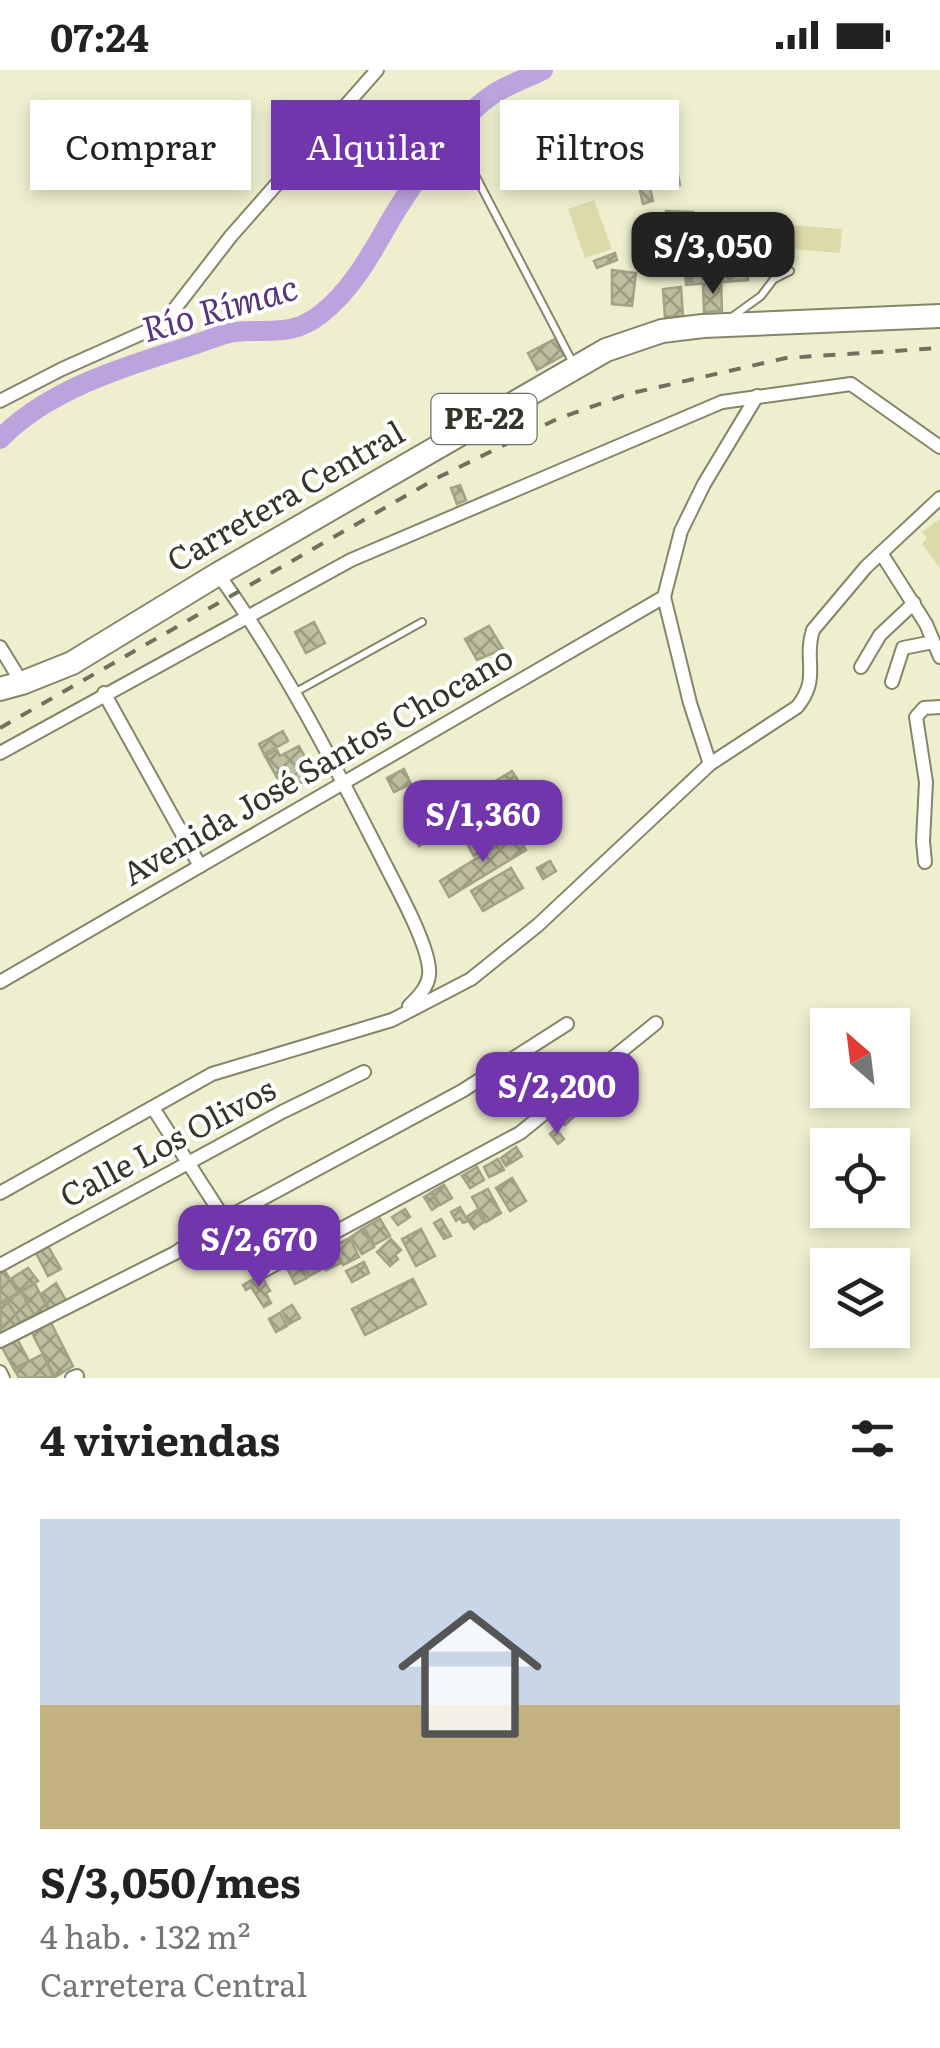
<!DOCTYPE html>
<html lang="es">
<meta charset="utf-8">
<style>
:root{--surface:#fff;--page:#f6f6f6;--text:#222;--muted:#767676;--line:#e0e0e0;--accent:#7136ac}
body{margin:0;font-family:Literata,serif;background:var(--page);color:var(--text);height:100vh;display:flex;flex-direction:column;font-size:38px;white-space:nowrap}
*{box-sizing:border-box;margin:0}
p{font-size:32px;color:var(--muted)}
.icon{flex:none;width:55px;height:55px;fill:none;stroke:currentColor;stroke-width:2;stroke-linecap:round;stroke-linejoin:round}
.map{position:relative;height:1308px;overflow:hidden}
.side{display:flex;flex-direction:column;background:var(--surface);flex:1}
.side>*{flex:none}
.top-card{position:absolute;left:30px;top:30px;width:880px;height:90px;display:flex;gap:20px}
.needle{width:65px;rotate:332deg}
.controls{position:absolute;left:810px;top:938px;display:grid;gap:20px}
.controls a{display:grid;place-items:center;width:100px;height:100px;border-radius:0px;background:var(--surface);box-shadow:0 5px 15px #0003;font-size:50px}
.price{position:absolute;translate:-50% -85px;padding:0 22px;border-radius:20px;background:var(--accent);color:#fff;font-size:32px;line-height:65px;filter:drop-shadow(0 2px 5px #0008)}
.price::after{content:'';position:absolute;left:50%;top:60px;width:30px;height:22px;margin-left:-15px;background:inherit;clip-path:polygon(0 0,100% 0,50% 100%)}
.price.selected{background:#222;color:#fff}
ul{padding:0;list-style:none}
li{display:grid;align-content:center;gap:20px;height:530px;padding:0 40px}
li+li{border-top:2px solid var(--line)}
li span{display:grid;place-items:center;height:310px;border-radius:0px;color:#555}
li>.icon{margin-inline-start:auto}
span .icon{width:180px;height:180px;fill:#fffc;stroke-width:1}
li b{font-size:42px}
h2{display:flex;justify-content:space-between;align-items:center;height:120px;padding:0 40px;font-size:42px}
.pill{padding:0 35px;border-radius:0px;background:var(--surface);box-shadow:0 5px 15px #0003;font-size:35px;line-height:90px}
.pill.selected{background:var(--accent);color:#fff}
.status{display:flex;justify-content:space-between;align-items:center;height:70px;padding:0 50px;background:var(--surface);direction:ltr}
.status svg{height:28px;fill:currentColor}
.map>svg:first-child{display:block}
.grass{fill:#dbdaa9}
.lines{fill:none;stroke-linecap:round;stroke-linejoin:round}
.river{stroke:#bba3de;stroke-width:20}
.building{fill:url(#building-cross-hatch);stroke:#a2a285;stroke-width:2.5}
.lane-casing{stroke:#858569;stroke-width:10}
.street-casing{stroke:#858569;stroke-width:16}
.highway-casing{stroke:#858569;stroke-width:26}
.lane{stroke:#fff;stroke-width:6}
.street{stroke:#fff;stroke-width:12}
.highway{stroke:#fff;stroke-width:22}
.rail{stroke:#70705e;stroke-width:4;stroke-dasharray:12 12;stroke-linecap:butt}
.labels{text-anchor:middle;stroke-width:8;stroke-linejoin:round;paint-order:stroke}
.shield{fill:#fff;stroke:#727269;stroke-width:2.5}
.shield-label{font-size:30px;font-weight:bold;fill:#353529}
.street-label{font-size:32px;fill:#353529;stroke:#fff}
.water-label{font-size:35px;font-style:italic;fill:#57367d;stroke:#fff}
</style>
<div class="status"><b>07:24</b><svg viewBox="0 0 49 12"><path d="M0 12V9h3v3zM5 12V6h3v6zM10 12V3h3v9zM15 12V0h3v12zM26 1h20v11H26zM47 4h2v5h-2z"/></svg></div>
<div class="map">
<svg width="940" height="1308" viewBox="0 0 940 1308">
<defs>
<pattern id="building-cross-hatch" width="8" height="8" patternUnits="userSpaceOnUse" patternTransform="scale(2.5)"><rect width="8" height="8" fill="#bebea0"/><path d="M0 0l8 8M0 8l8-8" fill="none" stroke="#9b9b82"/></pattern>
</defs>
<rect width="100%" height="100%" fill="#efefd0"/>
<g class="grass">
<path d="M594 130 612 179 585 188 568 139Z"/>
<path d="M789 155 842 159 840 183 787 179Z"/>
<path d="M940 449V498L922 474 927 468 922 462Z"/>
</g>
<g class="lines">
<path class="river" d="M0 369C48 319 126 296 190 276 204 272 220 264 234 262 268 258 291 268 321 244 354 218 372 182 393 146 417 107 456 48 495 23 510 14 527 8 543 0"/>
</g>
<g class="building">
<path d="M638 67 653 131 643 134 628 69Z"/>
<path d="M673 80 680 115 663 118 656 84Z"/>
<path d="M666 141 693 142V148H666Z"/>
<path d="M746 181 748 210 686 215 684 186Z"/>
<path d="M615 183 617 190 597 198 594 191Z"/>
<path d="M666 186 669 203 654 205 651 189Z"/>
<path d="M612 200 636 203 632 236 612 234Z"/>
<path d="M721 212 722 241 704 242 703 214Z"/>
<path d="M681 217 683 246 665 247 663 219Z"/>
<path d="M555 269 564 285 537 300 528 283Z"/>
<path d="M460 415 466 430 457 434 451 418Z"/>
<path d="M314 552 325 573 306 583 295 562Z"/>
<path d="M489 556 503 579 477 590 465 569Z"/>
<path d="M283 661 288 671 264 684 259 674Z"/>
<path d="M299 676 315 705 285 722 265 686 277 680 280 686Z"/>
<path d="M404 699 411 714 394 722 387 708Z"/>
<path d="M512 701 521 715 419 776 411 762Z"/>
<path d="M523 723 538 749 474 786 459 760Z"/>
<path d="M516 764 526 780 449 827 440 811Z"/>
<path d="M550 791 556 801 543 809 537 798Z"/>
<path d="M511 798 523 818 483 841 471 821Z"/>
<path d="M607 1011 615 1023 607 1029 598 1017Z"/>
<path d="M597 1019 605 1030 594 1037 587 1026Z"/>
<path d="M585 1026 592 1035 579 1044 572 1035Z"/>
<path d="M570 1034 578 1043 565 1055 558 1049Z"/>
<path d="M556 1059 564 1069 558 1074 550 1064Z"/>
<path d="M516 1077 522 1086 506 1096 501 1088Z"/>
<path d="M498 1089 504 1100 489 1107 484 1097Z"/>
<path d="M477 1097 484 1110 470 1118 462 1106Z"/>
<path d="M512 1108 526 1131 510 1141 496 1118Z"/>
<path d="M444 1115 452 1128 440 1135 432 1122Z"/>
<path d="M488 1119 501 1143 486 1152 472 1127Z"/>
<path d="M431 1123 439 1135 432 1140 424 1127Z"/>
<path d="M460 1137 468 1151 463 1153 460 1148 456 1151 451 1142Z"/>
<path d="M405 1139 410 1147 398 1155 392 1147Z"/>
<path d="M477 1140 484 1152 474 1159 466 1147Z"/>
<path d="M380 1149 390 1166 374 1175 364 1158Z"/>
<path d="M441 1149 451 1166 444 1169 434 1153Z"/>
<path d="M362 1159 374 1177 362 1184 351 1167Z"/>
<path d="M421 1159 435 1186 416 1196 402 1169Z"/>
<path d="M350 1168 359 1187 343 1195 334 1176Z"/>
<path d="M391 1169 401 1180 395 1185 398 1189 390 1196 377 1182Z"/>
<path d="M48 1176 61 1199 48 1206 36 1183Z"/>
<path d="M333 1177 341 1193 326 1200 318 1185Z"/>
<path d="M314 1184 322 1199 309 1206 301 1191Z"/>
<path d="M364 1192 369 1203 352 1212 346 1201Z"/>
<path d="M300 1194 307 1208 295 1214 288 1200Z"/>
<path d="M28 1198 38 1211 18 1223 12 1208Z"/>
<path d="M5 1201 18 1223 0 1233V1204Z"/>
<path d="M261 1205 270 1221 266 1223 271 1233 264 1237 251 1217 246 1220 243 1215Z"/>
<path d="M413 1209 426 1234 365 1265 352 1239Z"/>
<path d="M56 1213 68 1234 51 1242 41 1224Z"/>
<path d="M35 1214 50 1243 34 1245 21 1222Z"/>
<path d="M21 1222 34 1245 20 1252 7 1231Z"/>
<path d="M7 1231 20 1252 1 1263 0 1234Z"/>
<path d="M292 1235 300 1248 289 1254 282 1241Z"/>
<path d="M280 1243 287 1256 276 1262 269 1249Z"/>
<path d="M50 1251 73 1296 55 1307 31 1261Z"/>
<path d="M15 1265 29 1291 14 1299 0 1274Z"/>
<path d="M43 1284 53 1307 19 1308 14 1299Z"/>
</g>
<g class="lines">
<defs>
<g id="lane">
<path d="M474 103 573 293"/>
<path d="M732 247 761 226 774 209 790 201"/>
<path d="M294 623 422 552"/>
</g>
<g id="street">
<path d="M0 331 62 299 163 254 231 166 377 0"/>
<path d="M881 483 926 554 940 587"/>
<path d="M218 504C284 595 336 698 387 798 398 820 432 881 429 905 428 917 418 927 409 936"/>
<path d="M0 577 22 613"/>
<path d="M861 597 880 565 914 533"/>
<path d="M892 612 903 578 933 572"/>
<path d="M104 623 200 796"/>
<path d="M0 683 351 490 722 332 851 314 940 377"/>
<path d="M710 694 690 633 664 527 681 461 704 414 757 326"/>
<path d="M925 792 923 771 926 712 916 647 924 638 940 637"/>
<path d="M0 912 664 527"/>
<path d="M153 1038 259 1203 520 1063 656 953"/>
<path d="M0 1123 212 1004 392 950 471 909 538 855 710 694 797 637C821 608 803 590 813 560L866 497 940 428"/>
<path d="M0 1195 282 1042 364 1002"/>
<path d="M0 1271 175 1183 223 1150 462 1021 567 954"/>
<path d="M0 1302 3 1308"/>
<path d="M72 1308 77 1306"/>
</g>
<path id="highway" d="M0 619 22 613 72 593 218 504 606 280 662 261 703 256 940 246"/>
</defs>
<use href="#lane" class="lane-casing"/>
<use href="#street" class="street-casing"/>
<use href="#highway" class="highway-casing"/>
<use href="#lane" class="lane"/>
<use href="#street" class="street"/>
<use href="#highway" class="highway"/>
<path class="rail" d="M0 658 437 408 557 349 628 324 786 288 940 278"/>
</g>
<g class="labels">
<rect class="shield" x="431.5" y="324" width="105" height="50" rx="8"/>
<g class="shield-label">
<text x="484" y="359">PE-22</text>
</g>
<g class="street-label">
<text transform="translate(286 427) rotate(-30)" y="11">Carretera Central</text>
<text transform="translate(318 696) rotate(-30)" y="11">Avenida José Santos Chocano</text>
<text transform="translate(168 1073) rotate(-28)" y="11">Calle Los Olivos</text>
</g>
<g class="water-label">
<text transform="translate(220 239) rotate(-16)" y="12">Río Rímac</text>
</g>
</g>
</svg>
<div class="controls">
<a><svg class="needle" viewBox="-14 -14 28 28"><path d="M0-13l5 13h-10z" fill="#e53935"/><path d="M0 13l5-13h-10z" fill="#767676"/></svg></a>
<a><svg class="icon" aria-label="locate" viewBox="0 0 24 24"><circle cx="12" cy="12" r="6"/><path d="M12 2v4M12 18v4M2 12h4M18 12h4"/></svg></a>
<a><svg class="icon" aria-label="layers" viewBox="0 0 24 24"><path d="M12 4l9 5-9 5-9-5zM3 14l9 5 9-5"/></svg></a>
</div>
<b class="price selected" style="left:713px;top:227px">S/3,050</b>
<b class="price" style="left:483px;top:795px">S/1,360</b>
<b class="price" style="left:557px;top:1067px">S/2,200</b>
<b class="price" style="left:259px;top:1220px">S/2,670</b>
<div class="top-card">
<a class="pill">Comprar</a>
<a class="pill selected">Alquilar</a>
<a class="pill">Filtros</a>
</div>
</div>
<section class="side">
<h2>4 viviendas<svg class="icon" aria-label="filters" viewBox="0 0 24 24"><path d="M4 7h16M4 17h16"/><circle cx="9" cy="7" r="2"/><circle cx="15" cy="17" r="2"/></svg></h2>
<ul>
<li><span style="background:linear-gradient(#c9d6e8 60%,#c2b280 0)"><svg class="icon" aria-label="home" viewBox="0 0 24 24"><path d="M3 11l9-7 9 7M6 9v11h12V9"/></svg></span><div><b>S/3,050/mes</b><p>4 hab. · 132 m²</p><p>Carretera Central</p></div></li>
</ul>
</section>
